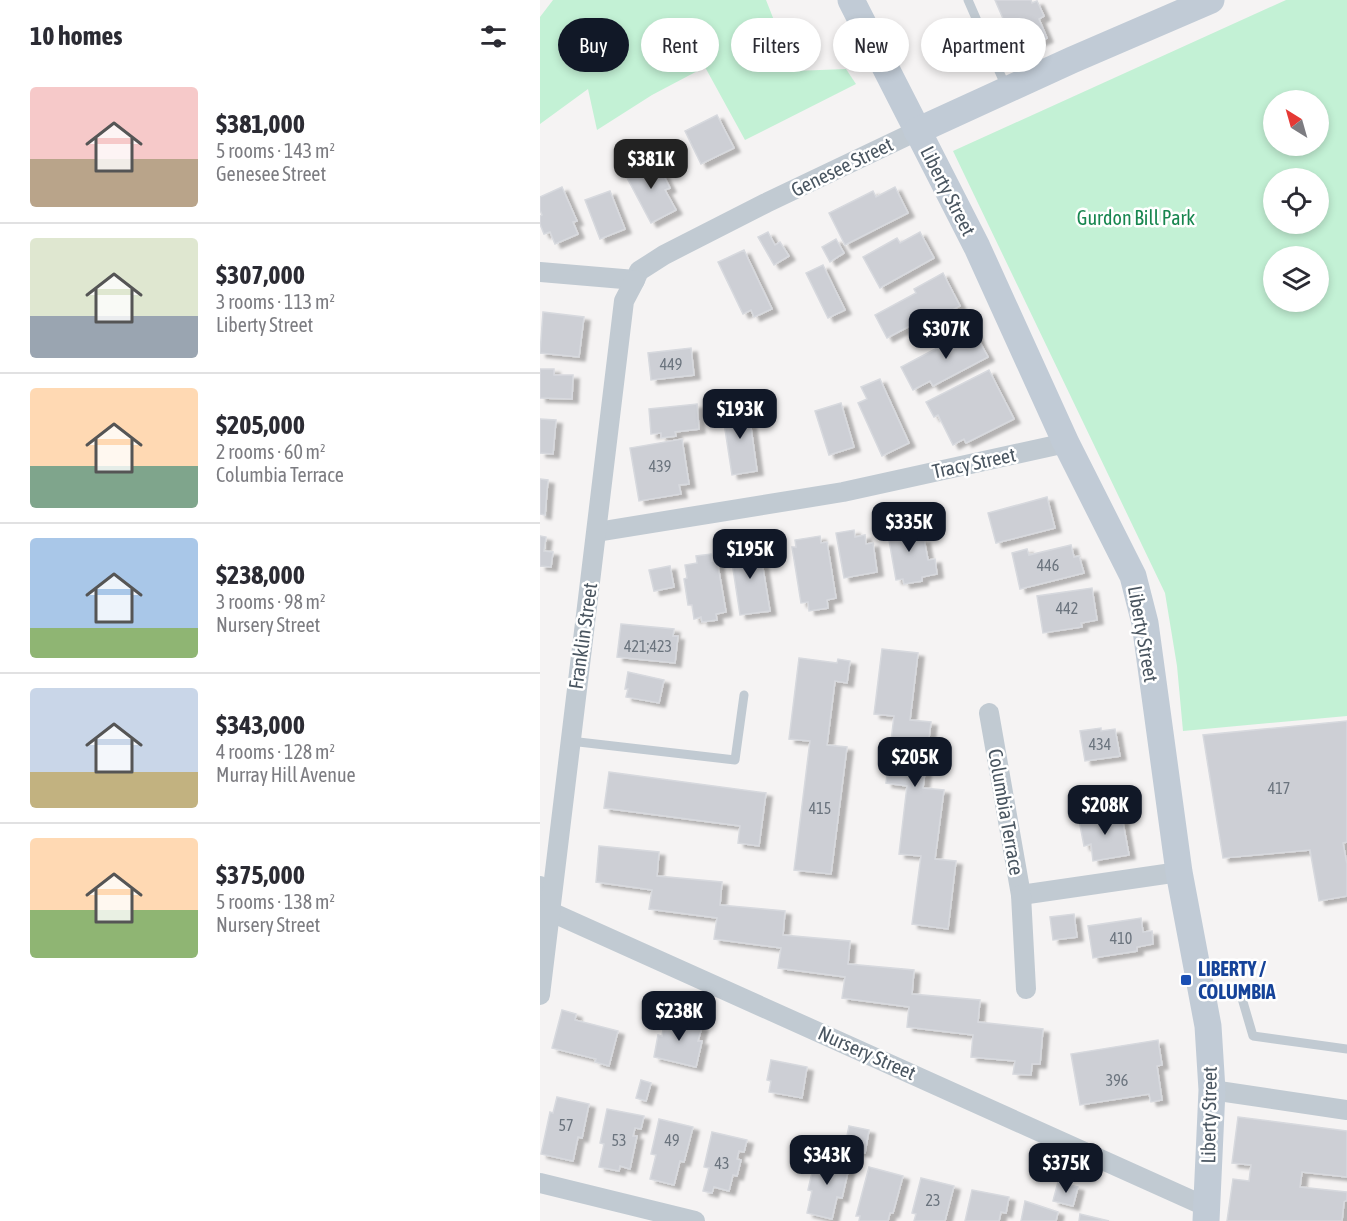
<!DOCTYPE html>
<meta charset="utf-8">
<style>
:root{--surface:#fff;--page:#f7f7f7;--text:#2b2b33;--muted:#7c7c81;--line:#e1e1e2;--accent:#111827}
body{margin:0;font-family:"Asap Condensed",sans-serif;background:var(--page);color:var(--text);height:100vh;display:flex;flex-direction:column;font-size:22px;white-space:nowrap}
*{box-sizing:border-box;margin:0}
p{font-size:20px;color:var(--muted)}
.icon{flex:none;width:33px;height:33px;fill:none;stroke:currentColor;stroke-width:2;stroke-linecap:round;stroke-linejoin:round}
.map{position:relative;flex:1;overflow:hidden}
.side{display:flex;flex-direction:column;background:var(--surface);width:540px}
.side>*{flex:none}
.hud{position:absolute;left:18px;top:18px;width:570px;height:54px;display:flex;gap:12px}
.needle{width:39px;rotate:323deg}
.buttons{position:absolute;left:723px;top:90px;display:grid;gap:12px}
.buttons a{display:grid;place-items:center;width:66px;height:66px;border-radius:50%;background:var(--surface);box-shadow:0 3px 9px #0003;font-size:30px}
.price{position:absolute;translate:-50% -51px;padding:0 14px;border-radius:12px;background:var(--accent);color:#fff;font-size:20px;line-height:39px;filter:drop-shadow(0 2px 3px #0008)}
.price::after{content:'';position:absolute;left:50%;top:36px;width:18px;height:14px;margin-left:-9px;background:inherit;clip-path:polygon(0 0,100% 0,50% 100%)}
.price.current{background:#222;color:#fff}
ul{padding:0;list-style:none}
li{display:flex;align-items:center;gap:18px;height:150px;padding:0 30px}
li+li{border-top:2px solid var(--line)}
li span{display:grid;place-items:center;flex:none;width:168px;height:120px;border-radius:6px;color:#555}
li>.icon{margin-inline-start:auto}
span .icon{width:72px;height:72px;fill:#fffc;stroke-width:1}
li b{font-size:26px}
h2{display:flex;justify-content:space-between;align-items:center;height:72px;padding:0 30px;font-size:26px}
.chip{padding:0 21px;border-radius:27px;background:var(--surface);box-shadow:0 3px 9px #0003;font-size:21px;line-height:54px}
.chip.current{background:var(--accent);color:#fff}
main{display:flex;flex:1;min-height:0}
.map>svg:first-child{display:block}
.green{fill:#c3f1d5;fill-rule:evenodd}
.building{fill:#cdcfd5;stroke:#d7d9de;stroke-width:1.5;filter:url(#shadow)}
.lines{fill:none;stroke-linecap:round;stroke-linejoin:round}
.service{stroke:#c1cad2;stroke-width:9}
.minor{stroke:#c1cad2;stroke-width:20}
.secondary{stroke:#c1cbd6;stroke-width:27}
.transit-dot{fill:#1a4fb4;stroke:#fff;stroke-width:2}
.labels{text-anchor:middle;stroke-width:5;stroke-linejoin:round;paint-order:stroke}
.number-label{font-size:16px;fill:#6b747e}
.street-label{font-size:20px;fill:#4a5661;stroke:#fff}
.park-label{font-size:20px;fill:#17864f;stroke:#fff}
.transit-label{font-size:20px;font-weight:bold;fill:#164399;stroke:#fff;text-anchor:start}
</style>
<main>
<section class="side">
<h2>10 homes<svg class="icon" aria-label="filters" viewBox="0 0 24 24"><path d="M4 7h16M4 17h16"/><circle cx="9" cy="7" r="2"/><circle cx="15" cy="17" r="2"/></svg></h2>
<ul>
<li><span style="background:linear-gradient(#f6c9c9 60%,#b9a48a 0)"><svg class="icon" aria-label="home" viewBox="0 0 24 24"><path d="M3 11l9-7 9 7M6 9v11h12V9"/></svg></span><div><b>$381,000</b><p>5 rooms · 143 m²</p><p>Genesee Street</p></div></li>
<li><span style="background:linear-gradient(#dfe7d0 65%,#9aa5b1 0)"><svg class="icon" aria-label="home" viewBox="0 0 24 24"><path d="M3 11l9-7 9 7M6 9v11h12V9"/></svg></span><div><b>$307,000</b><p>3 rooms · 113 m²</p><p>Liberty Street</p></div></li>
<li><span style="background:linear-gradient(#ffd9b3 65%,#7fa58c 0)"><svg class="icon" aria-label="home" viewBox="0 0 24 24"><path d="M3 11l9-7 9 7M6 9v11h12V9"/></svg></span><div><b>$205,000</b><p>2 rooms · 60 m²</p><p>Columbia Terrace</p></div></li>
<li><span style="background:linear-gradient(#a9c7e8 75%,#8fb573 0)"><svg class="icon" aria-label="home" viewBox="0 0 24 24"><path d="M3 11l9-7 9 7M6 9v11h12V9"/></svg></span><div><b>$238,000</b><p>3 rooms · 98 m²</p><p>Nursery Street</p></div></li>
<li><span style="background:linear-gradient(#c9d6e8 70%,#c2b280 0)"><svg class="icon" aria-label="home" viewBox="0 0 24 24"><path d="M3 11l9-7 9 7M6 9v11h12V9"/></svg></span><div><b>$343,000</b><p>4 rooms · 128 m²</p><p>Murray Hill Avenue</p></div></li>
<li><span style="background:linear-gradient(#ffd9b3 60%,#8fb573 0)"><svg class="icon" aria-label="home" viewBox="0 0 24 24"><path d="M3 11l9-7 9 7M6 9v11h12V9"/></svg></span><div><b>$375,000</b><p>5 rooms · 138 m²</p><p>Nursery Street</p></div></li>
</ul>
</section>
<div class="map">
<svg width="807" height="1221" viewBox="0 0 807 1221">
<defs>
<filter id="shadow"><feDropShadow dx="6" dy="4" stdDeviation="1.5" flood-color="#0004"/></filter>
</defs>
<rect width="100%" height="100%" fill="#f5f3f3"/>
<g class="green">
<path d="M13 0H226L254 71 306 69 316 84 205 140 165 67 112 95 57 130 48 89 0 124V17Z"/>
<path d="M746 0H807V716L643 731 637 666 625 593 413 151ZM778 100V146H734V100ZM778 178V224H734V178ZM778 256V302H734V256Z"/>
</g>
<g class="building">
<path d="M455 0H491L492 3 497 1 504 16 499 19 507 38 477 51Z"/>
<path d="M177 115 194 148 161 164 145 131Z"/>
<path d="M109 158 116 173 121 170 130 188 125 190 136 210 111 223 84 172Z"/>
<path d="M22 187 37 221 33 222 38 234 15 244 10 232 4 234 0 224V216L2 215 0 210V197Z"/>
<path d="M355 187 368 213 305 245 289 213 333 191 336 197Z"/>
<path d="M70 191 85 229 60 239 45 200Z"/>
<path d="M228 232 235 245 240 242 249 256 234 265 218 237Z"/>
<path d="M380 232 394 258 340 288 323 257 357 238 360 243Z"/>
<path d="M296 239 304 253 290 262 282 247Z"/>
<path d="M204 250 232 309 214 317 211 310 203 314 178 262Z"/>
<path d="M283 265 305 310 288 318 266 273Z"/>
<path d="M403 273 420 306 390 322 387 317 347 338 335 315 376 293 374 289Z"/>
<path d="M3 312 44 317 39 357 0 353Z"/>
<path d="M431 326 448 357 393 386 390 381 373 390 361 367 401 346 400 342Z"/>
<path d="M151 348 154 375 111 380 108 353Z"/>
<path d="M0 369H14V375H33L32 399 0 398Z"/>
<path d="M449 370 474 419 426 443 424 439 413 445 398 415 394 417 386 402Z"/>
<path d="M340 379 369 443 342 456 318 403 327 399 321 387Z"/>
<path d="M301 403 314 447 289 455 275 411Z"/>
<path d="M157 404 159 429 135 432 136 436 121 438V433L111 434 109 409Z"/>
<path d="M208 406 217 471 192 475 182 410Z"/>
<path d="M0 419 16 420 13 454 0 453Z"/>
<path d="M142 439 149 484 139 485 141 494 99 501 90 448Z"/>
<path d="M0 479 8 480 5 515 0 514Z"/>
<path d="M507 497 515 528 456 543 448 513Z"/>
<path d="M364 520 365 527 377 525 379 540 384 539 388 560 395 559 397 574 382 577V581L364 584 363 579 356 580 346 523Z"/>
<path d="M314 530 315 537 325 535 326 544 333 543 337 572 304 578 296 533Z"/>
<path d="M0 536 6 537 4 551 13 552 11 567 0 566Z"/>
<path d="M280 536 281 543 287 542 296 598 287 600 288 608 269 611 268 602 261 603 252 547H256L255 540Z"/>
<path d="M219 544 230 611 200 615 190 549Z"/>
<path d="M531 545 534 557 539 556 544 573 480 589 472 553 487 549 489 555Z"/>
<path d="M171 554 172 561 177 560 186 612 176 614 177 620 162 622 161 617 154 619 152 605H148L144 579 147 578 145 565 157 563 156 556Z"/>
<path d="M130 566 134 587 114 591 109 570Z"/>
<path d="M552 588 557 620 541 623 542 627 503 633 497 596Z"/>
<path d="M81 624 134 629 133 636H138L135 663 77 657Z"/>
<path d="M342 649 378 653 370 720 391 722 383 788 404 790 395 859 416 861 408 929 372 924 381 856 359 854 367 786 346 783 354 716 334 714Z"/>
<path d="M259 658 297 663 298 659 310 661 307 683 295 681 287 745 307 747 291 874 254 870 270 741 249 739Z"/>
<path d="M88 672 124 680 119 703 86 697 88 689H85Z"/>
<path d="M807 721V842L803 843 807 864V896L779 901 770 850 683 858 663 735Z"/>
<path d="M561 728V731L575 729 580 756 545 761 540 731Z"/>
<path d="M69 772 226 793 219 846 198 843 200 826 64 808Z"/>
<path d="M581 812 589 855 553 861 551 844 544 846 539 820Z"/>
<path d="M59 846 119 852 117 876 182 882 180 905 245 911 243 935 310 941 308 964 374 970 372 994 440 1000 438 1022 503 1029 500 1064H492L491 1075 473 1074 475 1061 431 1057 433 1035 367 1027 369 1007 302 998 305 977 238 968 241 948 174 939 177 918 109 909 112 890 56 882Z"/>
<path d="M534 914 537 937 513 940 510 917Z"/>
<path d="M601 918 603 932 612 931 613 944 597 947V951L553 958 548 926Z"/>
<path d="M22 1010 36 1014 35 1020 78 1031 69 1066 55 1062 56 1059 12 1048Z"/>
<path d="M130 1015 148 1019 147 1024 162 1027 158 1041H162L156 1067 114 1057 118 1035 122 1036 124 1022 128 1023Z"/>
<path d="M618 1040 622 1065 617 1066 622 1100 611 1102 609 1094 540 1105 531 1054Z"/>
<path d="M231 1060 267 1067 262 1098 229 1092 231 1081 227 1080Z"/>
<path d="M101 1080 111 1083 106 1101 96 1098Z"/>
<path d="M17 1097 49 1104 42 1138 38 1137 33 1161 1 1154 10 1112 13 1113Z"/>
<path d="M67 1109 104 1116 101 1129 95 1128 93 1136H97L90 1169 80 1166 79 1171 59 1167 64 1144 60 1143Z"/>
<path d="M698 1117 807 1131V1177L762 1172 760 1187 807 1192V1200L804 1202 802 1221H687L693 1179 709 1181 711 1165 692 1163Z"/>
<path d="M119 1119 153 1127 144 1162 140 1161 134 1185 110 1179 116 1155 111 1154Z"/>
<path d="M309 1126 329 1130 325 1153 304 1150Z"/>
<path d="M172 1132 207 1140 204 1152 199 1151 197 1159 201 1160 197 1176 193 1175 189 1191 174 1187 172 1193 163 1191 169 1168 164 1167Z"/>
<path d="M276 1155 310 1163 302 1198 297 1197 292 1219 267 1213 272 1191 268 1190Z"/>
<path d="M329 1167 363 1176 353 1213H350L348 1221H319L320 1216H316Z"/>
<path d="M381 1178 414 1186 405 1221H374L376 1214 372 1213Z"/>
<path d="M518 1182 538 1187 533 1206 513 1201Z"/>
<path d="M432 1190 469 1197 466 1213 461 1212 459 1221H425Z"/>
<path d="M485 1201 518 1212 516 1221H481Z"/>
<path d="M540 1214 569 1221H539Z"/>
</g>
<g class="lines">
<g class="service">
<path d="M428 0 466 87"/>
<path d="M30 741 195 760 204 695"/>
<path d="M664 993 701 995 713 1036 807 1049"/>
</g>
<g class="minor">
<path d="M0 272 95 280 99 271 124 255 226 203 377 131"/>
<path d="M57 532 303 492 526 443"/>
<path d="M449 713 481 895 639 872"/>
<path d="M0 886 11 912 667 1207"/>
<path d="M481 895 486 989"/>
<path d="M0 995 84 301 95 280"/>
<path d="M672 1090 807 1110"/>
<path d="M0 1183 155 1221"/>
</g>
<g class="secondary">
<path d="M311 0 437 247 526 443 593 576 605 623 639 872 668 1026 672 1090 666 1221"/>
<path d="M377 131 532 60 671 0"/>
</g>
</g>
<rect class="transit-dot" x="640" y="974" width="12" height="12" rx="3"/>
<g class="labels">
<g class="number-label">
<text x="131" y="370">449</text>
<text x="120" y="472">439</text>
<text x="508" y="571">446</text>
<text x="527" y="614">442</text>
<text x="108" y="652">421;423</text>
<text x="560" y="750">434</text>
<text x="739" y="794">417</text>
<text x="280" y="814">415</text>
<text x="581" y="944">410</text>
<text x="577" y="1086">396</text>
<text x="26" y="1131">57</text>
<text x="79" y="1146">53</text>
<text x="132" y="1146">49</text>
<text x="182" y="1169">43</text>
<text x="393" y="1206">23</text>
</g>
<g class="street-label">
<text transform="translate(302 167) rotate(-26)" y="7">Genesee Street</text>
<text transform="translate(408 191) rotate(63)" y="7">Liberty Street</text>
<text transform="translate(434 463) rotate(-12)" y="7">Tracy Street</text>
<text transform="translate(603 634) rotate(80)" y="7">Liberty Street</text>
<text transform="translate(43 636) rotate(-82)" y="7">Franklin Street</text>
<text transform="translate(466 812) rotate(80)" y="7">Columbia Terrace</text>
<text transform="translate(327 1053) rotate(24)" y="7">Nursery Street</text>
<text transform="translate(669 1115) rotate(-89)" y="7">Liberty Street</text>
</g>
<g class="park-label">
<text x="596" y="225">Gurdon Bill Park</text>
</g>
<g class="transit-label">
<text x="658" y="976">LIBERTY /<tspan x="658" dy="23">COLUMBIA</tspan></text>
</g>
</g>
</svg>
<div class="buttons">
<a><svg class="needle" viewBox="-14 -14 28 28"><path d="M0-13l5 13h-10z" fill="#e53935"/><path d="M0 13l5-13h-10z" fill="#7c7c81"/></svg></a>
<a><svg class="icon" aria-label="locate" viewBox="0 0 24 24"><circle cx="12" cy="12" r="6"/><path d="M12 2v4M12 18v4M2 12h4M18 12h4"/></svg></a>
<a><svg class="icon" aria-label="layers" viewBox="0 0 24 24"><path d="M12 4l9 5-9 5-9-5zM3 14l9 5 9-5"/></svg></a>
</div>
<b class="price current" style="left:111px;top:190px">$381K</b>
<b class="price" style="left:406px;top:360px">$307K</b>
<b class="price" style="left:200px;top:440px">$193K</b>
<b class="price" style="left:369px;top:553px">$335K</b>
<b class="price" style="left:210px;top:580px">$195K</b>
<b class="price" style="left:375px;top:788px">$205K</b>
<b class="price" style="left:565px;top:836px">$208K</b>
<b class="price" style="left:139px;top:1042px">$238K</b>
<b class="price" style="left:287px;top:1186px">$343K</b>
<b class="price" style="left:526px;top:1194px">$375K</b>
<div class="hud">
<a class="chip current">Buy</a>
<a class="chip">Rent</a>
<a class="chip">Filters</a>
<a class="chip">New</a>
<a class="chip">Apartment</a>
</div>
</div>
</main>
